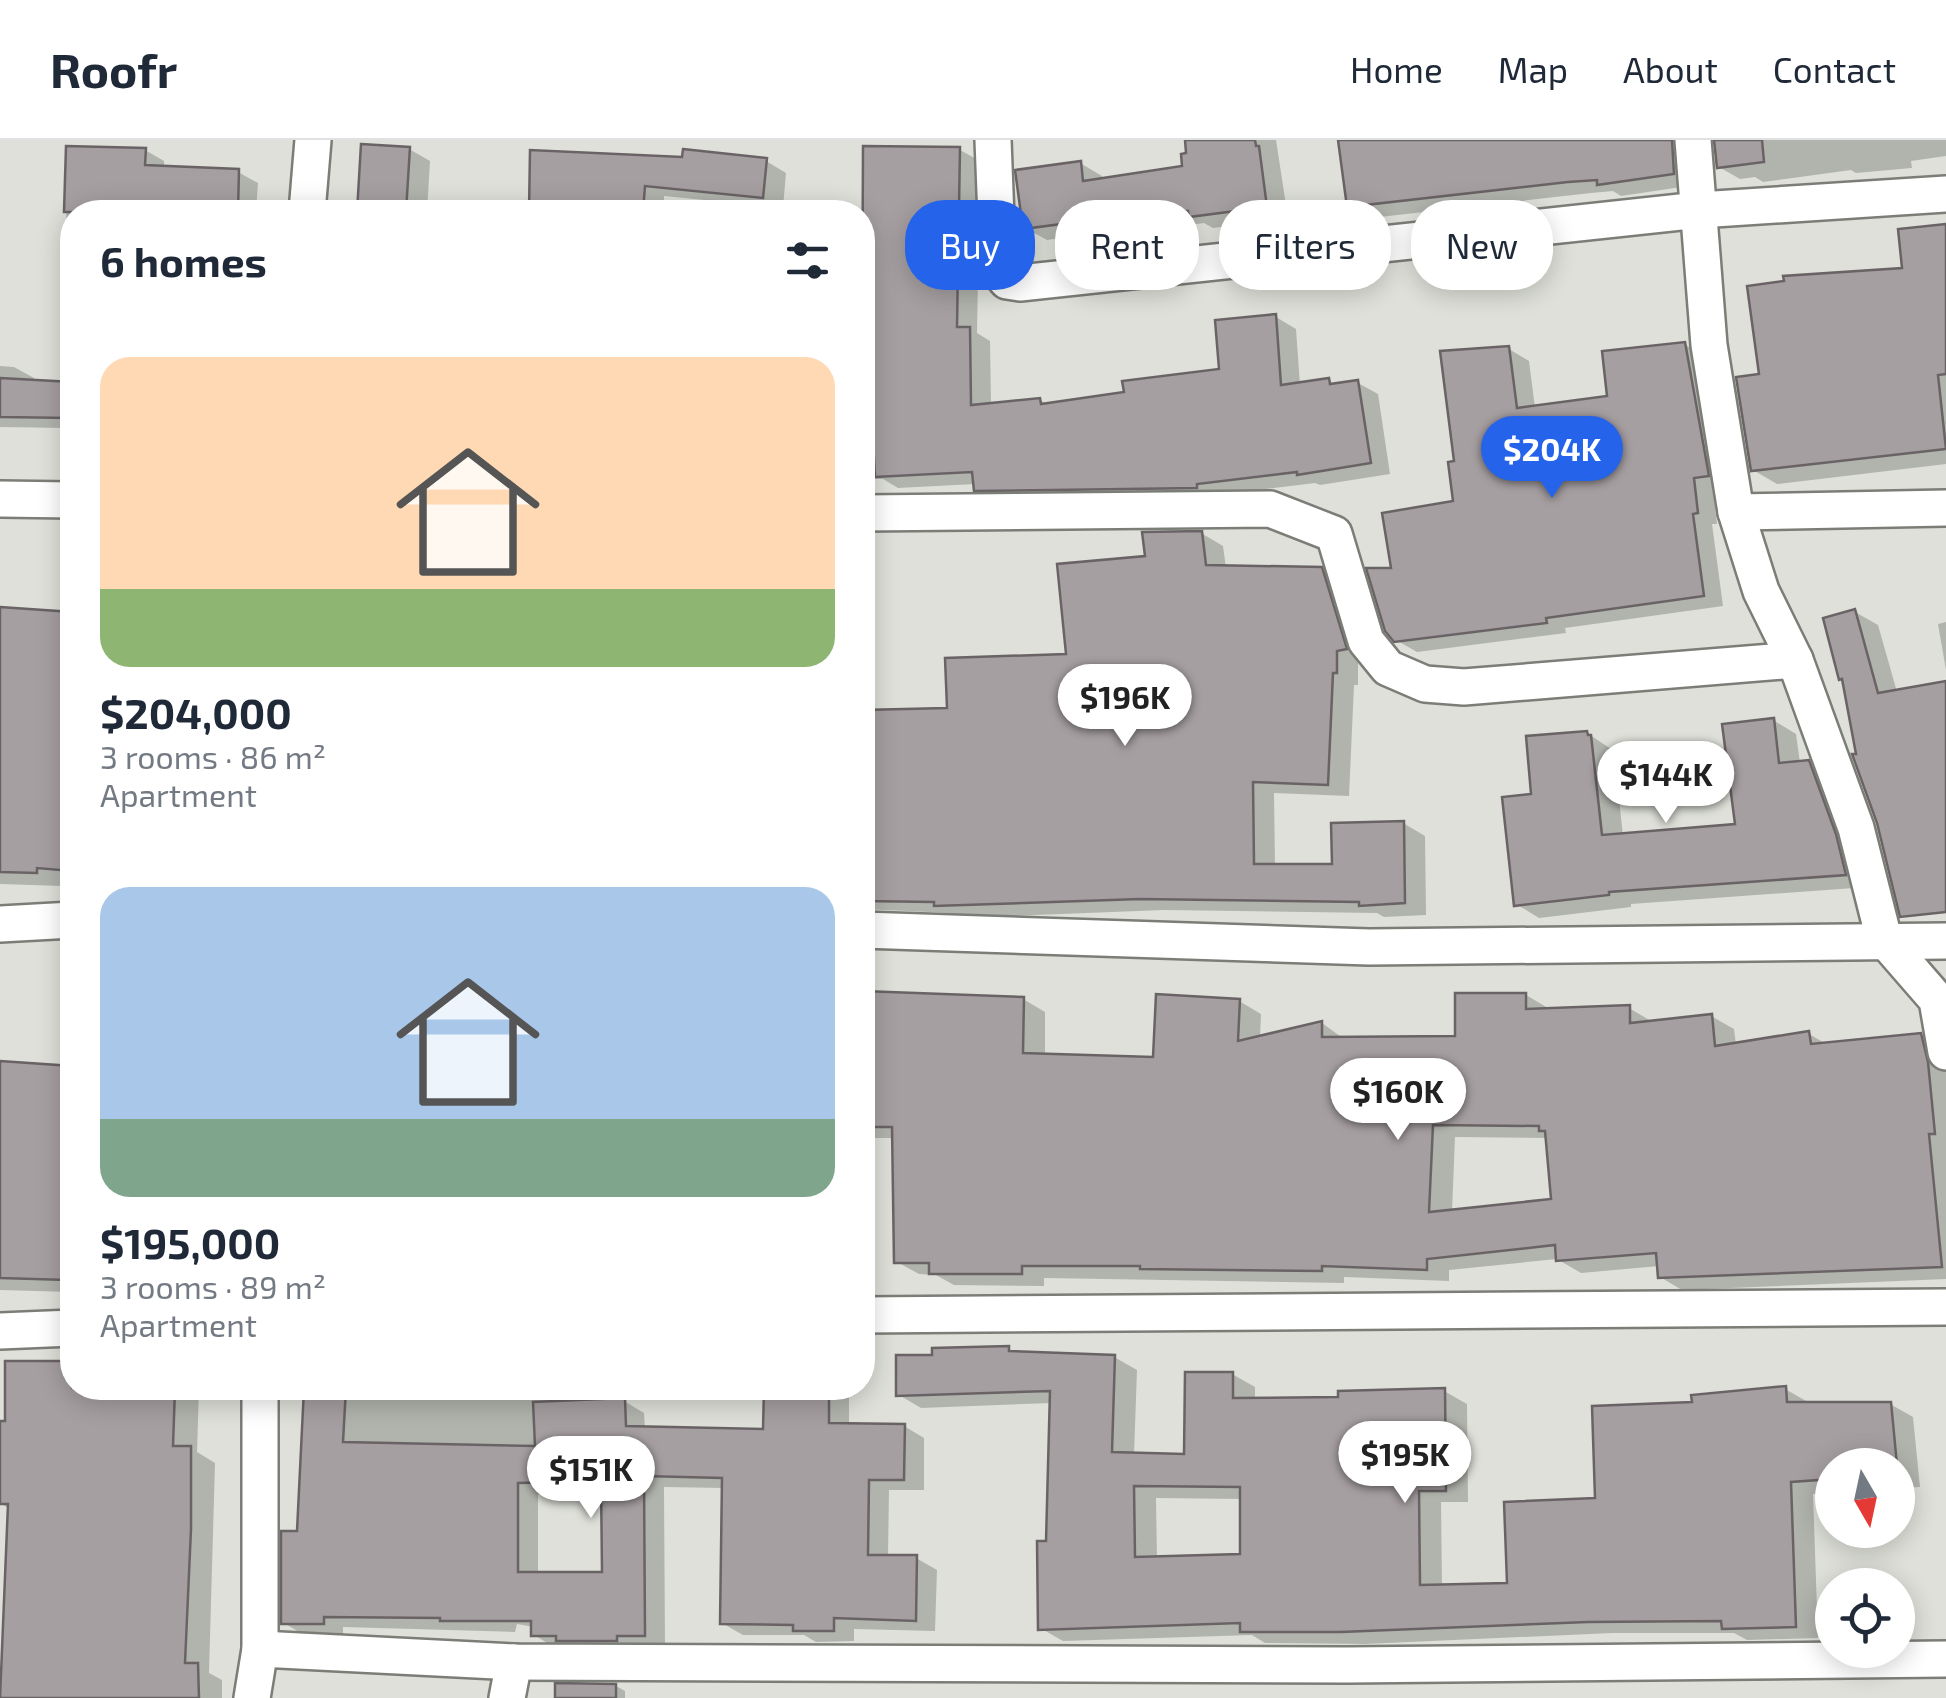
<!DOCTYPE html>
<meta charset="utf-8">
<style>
:root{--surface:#fff;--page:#f2f2f3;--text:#1f2937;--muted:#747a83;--line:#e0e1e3;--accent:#2563eb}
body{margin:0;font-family:"Exo 2",sans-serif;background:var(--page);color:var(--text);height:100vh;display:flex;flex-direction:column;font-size:38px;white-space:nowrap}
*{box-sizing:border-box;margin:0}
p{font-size:32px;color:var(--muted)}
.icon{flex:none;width:55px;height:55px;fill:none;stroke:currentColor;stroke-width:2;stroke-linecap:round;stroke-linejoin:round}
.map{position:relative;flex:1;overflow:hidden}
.side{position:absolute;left:60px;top:60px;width:815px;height:1200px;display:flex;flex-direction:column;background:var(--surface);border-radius:40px;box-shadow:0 5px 25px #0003}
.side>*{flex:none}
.hud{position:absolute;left:905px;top:60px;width:890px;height:90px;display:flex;gap:20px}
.needle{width:65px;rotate:171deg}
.buttons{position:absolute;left:1815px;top:1308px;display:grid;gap:20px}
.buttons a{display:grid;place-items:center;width:100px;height:100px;border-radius:50%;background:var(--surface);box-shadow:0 5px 25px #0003;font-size:50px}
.price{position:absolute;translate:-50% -85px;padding:0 22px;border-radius:35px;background:#fff;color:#222;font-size:32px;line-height:65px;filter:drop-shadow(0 2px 5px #0008)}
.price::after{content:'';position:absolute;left:50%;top:60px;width:30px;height:22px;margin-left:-15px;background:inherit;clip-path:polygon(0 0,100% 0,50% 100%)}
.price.selected{background:var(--accent);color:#fff}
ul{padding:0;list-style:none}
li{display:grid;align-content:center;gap:20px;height:530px;padding:0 40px}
li span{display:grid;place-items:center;height:310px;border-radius:30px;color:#555}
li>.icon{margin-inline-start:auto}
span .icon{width:180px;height:180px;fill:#fffc;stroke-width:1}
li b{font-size:42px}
h2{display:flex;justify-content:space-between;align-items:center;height:120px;padding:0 40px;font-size:42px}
.chip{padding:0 35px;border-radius:40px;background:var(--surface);box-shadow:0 5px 25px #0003;font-size:35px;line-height:90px}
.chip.selected{background:var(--accent);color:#fff}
header{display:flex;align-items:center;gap:60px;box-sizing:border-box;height:140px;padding:0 50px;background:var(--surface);border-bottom:2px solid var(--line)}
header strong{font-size:48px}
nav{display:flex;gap:55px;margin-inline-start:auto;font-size:35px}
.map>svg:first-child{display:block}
.shadow{fill:#0003;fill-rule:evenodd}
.building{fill:#a69fa2;stroke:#6a6366;stroke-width:2.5;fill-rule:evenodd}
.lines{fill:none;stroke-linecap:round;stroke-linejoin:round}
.street-casing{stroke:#7b7d77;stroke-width:40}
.street{stroke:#fff;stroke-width:35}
</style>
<header>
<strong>Roofr</strong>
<nav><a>Home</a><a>Map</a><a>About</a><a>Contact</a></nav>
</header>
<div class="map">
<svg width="1946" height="1558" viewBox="0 0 1946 1558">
<rect width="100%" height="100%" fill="#dee0d9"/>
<g class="shadow">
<path d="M1187 0H1276L1288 78 1213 88 1204 83 1139 92 1133 88 1047 100 1025 88 1080 23 1102 36V40L1185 28 1189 15Z"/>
<path d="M1341 0H1698L1695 45 1621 56 1613 51 1591 53 1371 78 1350 65Z"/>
<path d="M1715 0H1946V16L1911 21 1912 28 1856 33 1851 30 1763 42 1755 37 1740 39 1719 27Z"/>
<path d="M363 7 409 9 430 21 427 72H359Z"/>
<path d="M68 8 145 10 164 21V29L238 32 258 43 256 72H72V168L64 163Z"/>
<path d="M960 10 980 21 977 193 990 201 991 265 1040 260 1049 266 1127 254 1221 231 1276 177 1296 189 1300 245 1329 241 1338 246 1358 243 1378 254 1390 334 1320 345 1315 343 1217 355 997 361 976 349 975 344 898 348 883 339H862V171Z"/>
<path d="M532 13 766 21 786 33 783 68 664 56V72H532Z"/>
<path d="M1946 87V324L1777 344 1753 330 1762 237 1904 130Z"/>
<path d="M1684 204 1704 216 1727 347 1713 348 1717 384H1712L1723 466 1565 488 1566 493 1417 512 1396 500 1394 431 1456 364V323L1509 209 1529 221 1535 268 1610 258Z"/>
<path d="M0 226 14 227 34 238V242L72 244V327L62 321 64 288 0 287Z"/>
<path d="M1201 393 1223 406 1226 428 1321 429 1343 442 1367 521 1358 522V545H1354L1349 656 1274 653 1275 726 1334 727 1403 683 1425 696 1426 775 1384 777 1377 773 1164 770 958 778 950 773 862 769V573L950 571 1068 517 1148 418Z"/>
<path d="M0 469 72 473V742L62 741V746L0 744Z"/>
<path d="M1855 472 1878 485 1897 552 1946 543V736L1859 616Z"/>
<path d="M1946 482V530L1938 484Z"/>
<path d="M1773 580 1796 594 1800 623 1808 622 1831 636 1868 747 1631 764V767L1539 778 1516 764 1534 656 1587 593 1614 611 1623 696 1737 687Z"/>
<path d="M862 854 1023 859 1045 872V916L1155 919 1239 861 1261 874 1260 898 1322 883 1344 899 1457 898 1526 855 1548 868H1629L1651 881 1711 876 1734 889 1736 905 1809 894 1828 905 1921 896 1943 909 1946 920V1139L1682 1150 1660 1137 1659 1126 1581 1133 1557 1119 1449 1130V1141L1344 1137V1143L1044 1138V1146L954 1145 936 1135 919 1134 897 1122 895 998H862ZM1455 997 1548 998 1553 1061 1452 1072Z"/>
<path d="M0 920 15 925 72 928V1152L0 1150Z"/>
<path d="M1008 1209 1016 1213 1114 1217 1137 1230 1134 1315 1187 1316 1232 1234 1255 1247V1260L1341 1259 1444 1251 1467 1264 1468 1362H1441L1442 1447 1510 1446 1695 1265 1785 1249 1808 1262 1890 1264 1913 1277 1920 1347 1898 1348V1325H1832V1353L1813 1354 1818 1498 1747 1500 1734 1493H1612L1365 1504 1265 1503 1252 1495 1063 1501 1040 1488 1048 1403 1052 1263 921 1268 899 1255ZM1156 1358 1243 1359V1416L1157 1419Z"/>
<path d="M8 1224H72V1248H199L197 1312 215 1323 209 1533 222 1540V1558H0L10 1369 0 1363V1283H8Z"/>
<path d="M306 1248H557V1264L624 1261 644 1273 645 1289 766 1292V1248H849V1285L904 1286 924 1298V1350H889L888 1417 916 1418 937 1430 935 1491 854 1489V1501L816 1502 804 1495H743L722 1483 724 1348 664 1347 665 1506 554 1507 534 1495V1487L517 1484 515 1492 343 1487V1494L304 1495 284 1483 299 1394ZM604 1352V1434H538V1354Z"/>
<path d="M616 1546 625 1551V1558H558Z"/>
</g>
<g class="building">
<path d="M1185 0H1255L1256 6H1259L1267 67 1189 77 1188 71 1115 81V77L1023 89 1015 30 1081 21 1083 41 1182 26 1181 14 1186 13Z"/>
<path d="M1338 0H1672L1674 34 1597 45V40L1568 42 1347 67Z"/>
<path d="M1714 0H1762L1764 22 1717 28Z"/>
<path d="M361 4 410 7 406 72H357Z"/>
<path d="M66 6 146 8 145 25 239 29 238 72H64Z"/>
<path d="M863 6 960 7 957 187H970L971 265 1040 258 1041 264 1124 252 1122 241 1219 229 1215 180 1276 174 1281 245 1329 238 1330 244 1358 240 1371 323 1297 335V332L1197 344V348L974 351 972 332 875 337 869 222H862Z"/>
<path d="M683 9 767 18 763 58 645 46 643 72H529L530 10 682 17Z"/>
<path d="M1946 84V234L1938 235 1946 309 1751 331 1736 237 1759 234 1747 146 1784 141 1783 136 1902 128 1898 89Z"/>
<path d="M1685 202 1709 336 1694 338 1698 373 1693 374 1704 456 1546 478 1547 483 1394 502 1385 491 1366 428H1391L1382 373 1453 361 1448 322 1454 321 1440 211 1509 206 1517 268 1607 256 1602 211Z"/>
<path d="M0 238 72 242V278L0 277Z"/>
<path d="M1202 391 1206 425 1322 427 1347 509 1337 511V533H1333L1328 645 1253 642 1254 724H1332L1331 683 1404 681 1405 763 1359 766V762L1140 759 934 766V762L862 761V570L947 568 945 518 1066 514 1057 424 1145 416 1142 392Z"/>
<path d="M0 467 72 472V731L37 728V733L0 732Z"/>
<path d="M1855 469 1878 553 1946 541V772L1900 777 1877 683 1852 614H1856L1842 539 1839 540 1823 478Z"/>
<path d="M1774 578 1779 623 1809 620 1836 694 1846 735 1609 752V755L1514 766 1502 657 1531 654 1526 596 1587 591 1588 595H1591L1602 695 1735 684 1722 584Z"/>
<path d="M862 851 1024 857 1023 913 1153 917 1156 854 1240 859 1238 901 1322 881V897L1455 896V853H1526V869L1630 865V883L1712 874 1715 906 1809 891 1811 904 1921 893 1928 922 1935 994H1929L1942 1127 1658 1138 1656 1113 1556 1121 1555 1105 1427 1119V1130L1322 1126V1131L1140 1129V1126H1022V1134H929V1123H894L892 987H862ZM1433 985 1539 986V991H1545L1551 1059 1429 1072Z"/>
<path d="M0 921 72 926V1028H70L67 1140 0 1138Z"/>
<path d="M1009 1206V1211L1115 1215 1112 1312 1184 1314 1185 1232H1233V1258L1338 1257V1251L1445 1248 1446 1351H1419L1420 1445 1507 1443 1504 1362 1595 1358 1592 1266 1692 1262 1691 1255 1786 1246 1787 1262H1891L1897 1325H1832V1339L1791 1342 1796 1487 1722 1489 1721 1481 1588 1482 1341 1492H1240V1483L1038 1490 1037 1401H1046L1050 1251 896 1256V1215H932V1208ZM1134 1346 1240 1347V1414L1135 1417Z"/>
<path d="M5 1221H72V1248H175L173 1306H191V1389L185 1523H198L199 1558H0L8 1364H0V1281H5Z"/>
<path d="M304 1248H346L343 1302 535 1306 533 1262 625 1258 626 1286 763 1289 764 1248H829V1283L905 1284 904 1340H869L868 1415H917L916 1481 834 1478V1491H793V1485L720 1484 722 1338 644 1336 645 1496H617V1501H556V1496H531V1481H440V1478L324 1477V1484H281V1391H297ZM601 1341 602 1432H518V1343Z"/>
<path d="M555 1543 616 1544V1558H555Z"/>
</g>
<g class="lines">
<defs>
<g id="street">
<path d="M993 0 998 130 1007 141 1020 143 1699 70 1946 54"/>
<path d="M1693 0 1709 205 1736 372 1761 451 1795 520 1856 688 1884 799 1937 860 1946 912"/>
<path d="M307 72 313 0"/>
<path d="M0 359 72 360"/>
<path d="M1736 372 1946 368"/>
<path d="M862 373 1270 369 1334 394 1366 501 1388 528 1425 544 1464 547 1795 520"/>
<path d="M0 784 72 780"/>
<path d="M862 790 1369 807 1946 801"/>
<path d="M862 1175 1946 1167"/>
<path d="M0 1191 72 1188"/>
<path d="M260 1509 514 1522 1347 1525 1946 1519"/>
<path d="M252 1558 260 1509V1248"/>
<path d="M507 1558 514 1522"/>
</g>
</defs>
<use href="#street" class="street-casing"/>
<use href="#street" class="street"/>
</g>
</svg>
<div class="buttons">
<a><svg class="needle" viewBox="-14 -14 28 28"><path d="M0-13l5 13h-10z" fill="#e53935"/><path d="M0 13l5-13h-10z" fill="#747a83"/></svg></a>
<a><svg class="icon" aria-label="locate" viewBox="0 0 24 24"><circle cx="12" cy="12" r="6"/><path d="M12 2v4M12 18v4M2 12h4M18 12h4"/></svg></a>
</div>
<b class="price selected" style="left:1552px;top:361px">$204K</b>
<b class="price" style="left:1125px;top:609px">$196K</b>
<b class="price" style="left:1666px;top:686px">$144K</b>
<b class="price" style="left:1398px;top:1003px">$160K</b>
<b class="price" style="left:1405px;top:1366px">$195K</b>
<b class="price" style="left:591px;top:1381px">$151K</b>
<div class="hud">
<a class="chip selected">Buy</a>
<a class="chip">Rent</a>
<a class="chip">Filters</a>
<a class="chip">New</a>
</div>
<section class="side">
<h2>6 homes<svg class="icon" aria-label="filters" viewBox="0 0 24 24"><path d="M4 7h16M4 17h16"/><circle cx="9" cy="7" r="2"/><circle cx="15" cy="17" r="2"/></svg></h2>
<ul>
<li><span style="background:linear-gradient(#ffd9b3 75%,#8fb573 0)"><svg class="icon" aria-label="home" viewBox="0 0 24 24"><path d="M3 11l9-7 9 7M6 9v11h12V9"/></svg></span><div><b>$204,000</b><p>3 rooms · 86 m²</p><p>Apartment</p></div></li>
<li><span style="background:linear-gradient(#a9c7e8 75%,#7fa58c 0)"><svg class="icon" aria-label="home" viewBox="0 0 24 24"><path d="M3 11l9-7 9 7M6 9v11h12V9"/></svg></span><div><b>$195,000</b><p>3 rooms · 89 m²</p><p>Apartment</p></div></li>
</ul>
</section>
</div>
